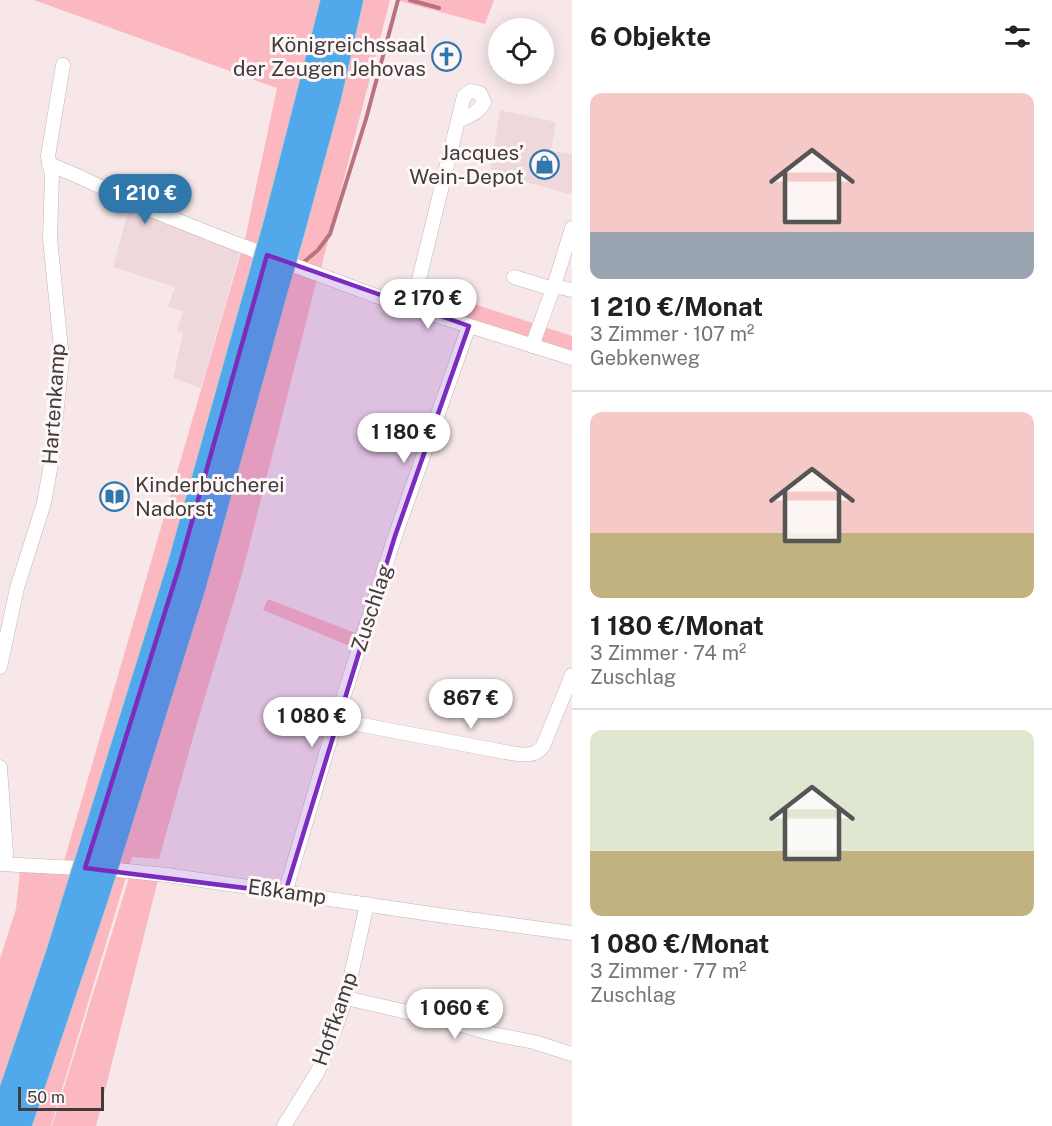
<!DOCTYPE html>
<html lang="de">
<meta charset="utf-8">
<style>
:root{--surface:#fff;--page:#f2f2f2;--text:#202124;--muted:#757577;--line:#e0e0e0;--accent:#3077ab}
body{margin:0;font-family:"Public Sans",sans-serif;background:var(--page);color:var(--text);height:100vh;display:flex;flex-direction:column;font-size:22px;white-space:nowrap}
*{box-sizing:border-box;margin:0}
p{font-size:20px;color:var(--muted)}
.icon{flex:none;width:33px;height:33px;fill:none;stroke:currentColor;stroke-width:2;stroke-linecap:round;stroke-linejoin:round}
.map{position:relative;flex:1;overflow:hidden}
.sheet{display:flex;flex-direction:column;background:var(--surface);width:480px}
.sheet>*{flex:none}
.tools{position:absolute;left:488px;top:18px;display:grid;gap:12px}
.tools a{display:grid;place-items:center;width:66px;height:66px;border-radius:50%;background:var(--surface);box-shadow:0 3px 15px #0003;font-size:30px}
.scale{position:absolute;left:18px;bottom:15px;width:86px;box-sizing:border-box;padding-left:6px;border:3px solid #413b3b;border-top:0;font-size:16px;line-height:21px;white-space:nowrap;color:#413b3b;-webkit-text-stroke:4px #fdf7f8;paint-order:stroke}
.price{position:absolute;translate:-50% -51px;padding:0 14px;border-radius:21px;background:#fff;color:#222;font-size:20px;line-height:39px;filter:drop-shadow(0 2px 3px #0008)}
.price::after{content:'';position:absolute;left:50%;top:36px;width:18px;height:14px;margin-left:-9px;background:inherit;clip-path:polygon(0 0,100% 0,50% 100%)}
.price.on{background:var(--accent);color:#fff}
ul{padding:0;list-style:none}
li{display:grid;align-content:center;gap:12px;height:318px;padding:0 18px}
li+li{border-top:2px solid var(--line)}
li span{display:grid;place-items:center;height:186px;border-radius:12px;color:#555}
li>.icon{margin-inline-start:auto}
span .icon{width:108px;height:108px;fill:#fffc;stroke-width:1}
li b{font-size:26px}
h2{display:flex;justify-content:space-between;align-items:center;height:72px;padding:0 18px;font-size:26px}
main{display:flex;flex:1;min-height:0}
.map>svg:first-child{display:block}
.built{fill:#efd8db}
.green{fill:#fbb8c1}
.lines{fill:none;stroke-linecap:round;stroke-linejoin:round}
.stream{stroke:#ba727e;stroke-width:4}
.street-casing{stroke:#c2b4b5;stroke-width:15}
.highway-casing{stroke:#cac8c8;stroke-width:26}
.street{stroke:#fff;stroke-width:14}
.highway{stroke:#51a8ea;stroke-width:24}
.highway-bridge-casing{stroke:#cac8c8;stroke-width:26;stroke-linecap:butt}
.highway-bridge{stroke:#51a8ea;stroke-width:24}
.marked{fill:#7b2cbf;fill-opacity:0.2;stroke:#7b2cbf;stroke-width:4.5;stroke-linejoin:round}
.labels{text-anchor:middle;stroke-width:6;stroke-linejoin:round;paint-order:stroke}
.poi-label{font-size:21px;fill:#413b3b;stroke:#fdf7f8;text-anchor:end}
.street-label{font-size:21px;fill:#413b3b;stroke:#fdf7f8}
</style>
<main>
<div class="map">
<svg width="572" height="1126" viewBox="0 0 572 1126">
<rect width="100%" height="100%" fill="#f7e7e9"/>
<g class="built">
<path d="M500 110 556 122 551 151 572 154V192L569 194 490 172Z"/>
<path d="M131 201 241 249 201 388 173 378 183 333 177 330 183 311 168 307 175 287 113 267Z"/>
</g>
<g class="green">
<path d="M34 0H390L321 268 245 239 277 88Z"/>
<path d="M396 0H494L485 24Z"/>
<path d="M242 249 317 279 242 574 198 720 159 859 132 857 51 1126H0V959L16 909 20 871 64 861Z"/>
<path d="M425 288 572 336V353L420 305Z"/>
<path d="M268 599 363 636 359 650 263 610Z"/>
<path d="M129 878 158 880 96 1126H52Z"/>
</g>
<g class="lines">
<g class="stream">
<path d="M410 0 439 8"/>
<path d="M304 262 318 250 330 234 366 119 398 0"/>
</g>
<defs>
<g id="street">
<path d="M49 164 80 177 146 208 224 239 384 299 572 358"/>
<path d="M514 277 553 289"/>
<path d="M554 286 572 290"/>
<path d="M412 308 464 96 471 91 480 93 484 102C479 113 469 116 458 121"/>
<path d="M532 346 554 286 572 228"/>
<path d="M0 667 17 588 44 503 51 464 62 359 50 238 52 175 48 156 63 65"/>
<path d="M336 720 505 752C518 754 535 759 543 746L572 675"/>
<path d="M0 767 6 853 5 864"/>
<path d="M0 864 117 870 167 875 438 915 572 933"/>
<path d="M285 893 336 720 395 536 469 326"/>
<path d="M346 998 451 1022 493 1034 534 1042 572 1054"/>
<path d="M284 1126 318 1071 335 1029 346 998 367 904"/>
</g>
<g id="highway">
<path d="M275 226 333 0"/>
<path d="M292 233 329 97 351 0"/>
<path d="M96 833 180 564 258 286"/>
<path d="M116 835 194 585 275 292"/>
<path d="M0 1124 57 957 74 902"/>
<path d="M19 1126 94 904"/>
</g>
</defs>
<use href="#street" class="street-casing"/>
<use href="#highway" class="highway-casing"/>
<use href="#street" class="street"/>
<use href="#highway" class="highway"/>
<defs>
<g id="highway-bridge">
<path d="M258 286 275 226"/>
<path d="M275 292 292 233"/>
<path d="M74 902 96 833"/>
<path d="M94 904 116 835"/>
</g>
</defs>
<use href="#highway-bridge" class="highway-bridge-casing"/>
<use href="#highway-bridge" class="highway-bridge"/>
</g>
<path class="marked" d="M267 255 469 326 395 536 285 893 85 868 180 564Z"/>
<defs>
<symbol id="church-ring" viewBox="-11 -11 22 22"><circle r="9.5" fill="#fdf7f8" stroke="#3077ab" stroke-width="1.5"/><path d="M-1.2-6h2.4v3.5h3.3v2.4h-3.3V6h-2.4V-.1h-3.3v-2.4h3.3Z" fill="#3077ab"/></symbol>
<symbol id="shop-ring" viewBox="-11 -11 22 22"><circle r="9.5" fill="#fdf7f8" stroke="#3077ab" stroke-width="1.5"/><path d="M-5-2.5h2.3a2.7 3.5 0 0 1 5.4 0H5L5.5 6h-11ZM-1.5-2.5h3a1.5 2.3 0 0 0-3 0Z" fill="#3077ab"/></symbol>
<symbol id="library-ring" viewBox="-11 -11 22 22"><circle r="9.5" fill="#fdf7f8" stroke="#3077ab" stroke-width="1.5"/><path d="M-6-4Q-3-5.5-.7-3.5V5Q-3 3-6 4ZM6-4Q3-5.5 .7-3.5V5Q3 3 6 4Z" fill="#3077ab"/></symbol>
</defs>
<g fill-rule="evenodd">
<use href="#church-ring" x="430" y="40" width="33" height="33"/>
<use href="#shop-ring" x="528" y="148" width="33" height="33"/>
<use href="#library-ring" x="98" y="480" width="33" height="33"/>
</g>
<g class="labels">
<g class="poi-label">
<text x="426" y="52">Königreichssaal<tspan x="426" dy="24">der Zeugen Jehovas</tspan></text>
<text x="524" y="160">Jacques’<tspan x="524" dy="24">Wein-Depot</tspan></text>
<text x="135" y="492" text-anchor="start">Kinderbücherei<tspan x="135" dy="24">Nadorst</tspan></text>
</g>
<g class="street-label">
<text transform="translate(54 404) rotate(-86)" y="7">Hartenkamp</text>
<text transform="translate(372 608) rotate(-72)" y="7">Zuschlag</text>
<text transform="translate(287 892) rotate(8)" y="7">Eßkamp</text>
<text transform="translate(335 1019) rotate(-71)" y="7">Hoffkamp</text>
</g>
</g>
</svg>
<div class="tools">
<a><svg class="icon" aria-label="locate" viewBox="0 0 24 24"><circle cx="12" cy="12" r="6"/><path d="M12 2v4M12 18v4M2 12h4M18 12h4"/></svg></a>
</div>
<div class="scale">50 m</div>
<b class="price on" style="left:145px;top:225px">1 210 €</b>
<b class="price" style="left:428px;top:330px">2 170 €</b>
<b class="price" style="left:404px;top:464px">1 180 €</b>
<b class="price" style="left:471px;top:730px">867 €</b>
<b class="price" style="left:312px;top:748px">1 080 €</b>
<b class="price" style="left:455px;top:1040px">1 060 €</b>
</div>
<section class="sheet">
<h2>6 Objekte<svg class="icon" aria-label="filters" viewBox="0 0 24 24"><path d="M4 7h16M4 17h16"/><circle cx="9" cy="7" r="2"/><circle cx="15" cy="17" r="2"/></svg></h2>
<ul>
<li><span style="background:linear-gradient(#f6c9c9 75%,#9aa5b1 0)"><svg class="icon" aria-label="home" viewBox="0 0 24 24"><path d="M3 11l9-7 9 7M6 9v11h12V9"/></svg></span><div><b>1 210 €/Monat</b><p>3 Zimmer · 107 m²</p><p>Gebkenweg</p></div></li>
<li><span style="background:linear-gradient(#f6c9c9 65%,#c2b280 0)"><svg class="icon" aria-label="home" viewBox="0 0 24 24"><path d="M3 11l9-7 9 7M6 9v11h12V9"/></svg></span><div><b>1 180 €/Monat</b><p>3 Zimmer · 74 m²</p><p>Zuschlag</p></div></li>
<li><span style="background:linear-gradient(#dfe7d0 65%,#c2b280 0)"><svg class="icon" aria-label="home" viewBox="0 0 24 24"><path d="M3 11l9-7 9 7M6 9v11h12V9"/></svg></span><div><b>1 080 €/Monat</b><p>3 Zimmer · 77 m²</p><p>Zuschlag</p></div></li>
</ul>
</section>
</main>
